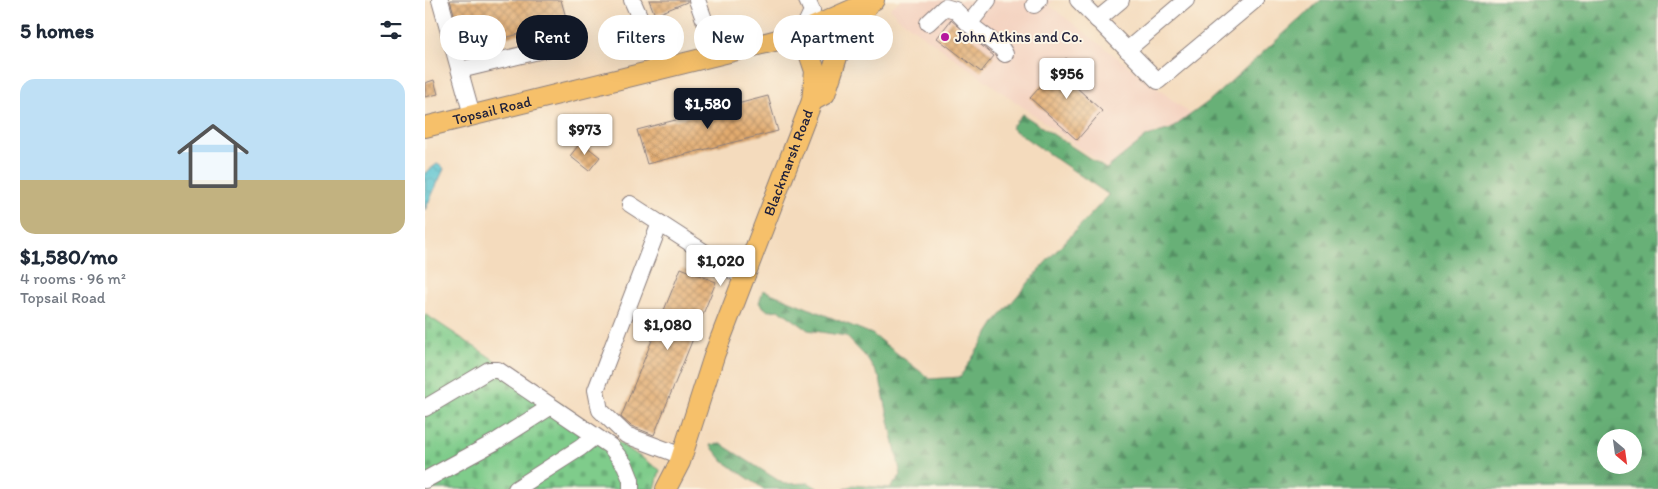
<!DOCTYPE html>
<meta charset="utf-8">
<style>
:root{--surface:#fff;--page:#f2f2f3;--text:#1f2937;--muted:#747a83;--accent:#111827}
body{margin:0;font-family:Itim,sans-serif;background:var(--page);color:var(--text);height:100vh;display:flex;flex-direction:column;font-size:19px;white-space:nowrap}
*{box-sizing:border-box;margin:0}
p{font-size:16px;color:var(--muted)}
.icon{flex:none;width:28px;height:28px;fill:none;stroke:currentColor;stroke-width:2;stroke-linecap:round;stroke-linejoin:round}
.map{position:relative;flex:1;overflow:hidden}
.sheet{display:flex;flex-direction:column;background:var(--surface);width:425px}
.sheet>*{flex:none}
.guide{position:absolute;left:15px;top:15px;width:475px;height:45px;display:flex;gap:10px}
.needle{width:32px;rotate:151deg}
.tools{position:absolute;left:1172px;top:429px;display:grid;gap:10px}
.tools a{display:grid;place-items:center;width:45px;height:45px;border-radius:50%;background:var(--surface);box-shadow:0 5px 20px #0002;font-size:25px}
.price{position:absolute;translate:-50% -42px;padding:0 11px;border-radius:5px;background:#fff;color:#222;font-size:16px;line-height:32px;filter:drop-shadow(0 1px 2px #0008)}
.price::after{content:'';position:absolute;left:50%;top:30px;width:15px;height:11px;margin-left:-8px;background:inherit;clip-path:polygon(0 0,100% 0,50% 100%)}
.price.active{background:var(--accent);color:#fff}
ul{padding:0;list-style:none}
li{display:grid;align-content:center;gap:10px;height:265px;padding:0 20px}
li span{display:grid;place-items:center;height:155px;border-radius:15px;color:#555}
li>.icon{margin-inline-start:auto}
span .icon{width:90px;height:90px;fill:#fffc;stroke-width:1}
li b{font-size:21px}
h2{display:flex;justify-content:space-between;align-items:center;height:60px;padding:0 20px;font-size:21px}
.pill{padding:0 18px;border-radius:22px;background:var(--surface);box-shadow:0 5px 20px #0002;font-size:18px;line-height:45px}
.pill.active{background:var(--accent);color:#fff}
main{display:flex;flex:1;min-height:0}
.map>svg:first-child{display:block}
.built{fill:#f4d3c1}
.forest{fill:url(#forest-firs);stroke:#446959;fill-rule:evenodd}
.cemetery{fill:url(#cemetery-stones);stroke:#507763}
.water{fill:url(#water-waves);stroke:#3c7286}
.building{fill:url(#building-cross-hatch)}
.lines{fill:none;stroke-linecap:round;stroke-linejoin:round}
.minor-casing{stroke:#8b7e7c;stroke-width:18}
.major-casing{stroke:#8b7e7c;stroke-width:22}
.minor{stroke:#fff;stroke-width:16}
.major{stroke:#f6c06b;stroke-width:20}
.poi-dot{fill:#b5179e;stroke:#fcf5e5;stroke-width:2}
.labels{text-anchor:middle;stroke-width:4;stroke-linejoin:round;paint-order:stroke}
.poi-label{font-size:15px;fill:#22223b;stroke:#fcf5e5;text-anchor:start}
.street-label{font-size:15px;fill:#22223b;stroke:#fcf5e5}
</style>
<main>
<section class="sheet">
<h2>5 homes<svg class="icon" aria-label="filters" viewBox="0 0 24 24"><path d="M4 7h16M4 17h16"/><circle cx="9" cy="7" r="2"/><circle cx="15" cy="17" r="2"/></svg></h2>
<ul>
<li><span style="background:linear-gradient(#bfe0f5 65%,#c2b280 0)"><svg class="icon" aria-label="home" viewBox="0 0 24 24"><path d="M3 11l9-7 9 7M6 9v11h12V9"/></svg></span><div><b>$1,580/mo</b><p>4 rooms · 96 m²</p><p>Topsail Road</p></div></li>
</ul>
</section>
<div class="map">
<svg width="1233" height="489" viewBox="0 0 1233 489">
<defs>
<pattern id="forest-firs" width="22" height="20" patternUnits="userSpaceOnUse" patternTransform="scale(1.25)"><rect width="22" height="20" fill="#67b077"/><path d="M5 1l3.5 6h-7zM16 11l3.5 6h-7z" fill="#548f63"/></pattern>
<pattern id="cemetery-stones" width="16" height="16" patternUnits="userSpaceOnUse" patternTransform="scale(1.25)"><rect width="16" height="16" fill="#7fcc8b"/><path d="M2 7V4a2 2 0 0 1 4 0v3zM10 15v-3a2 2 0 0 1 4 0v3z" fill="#6daf79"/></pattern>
<pattern id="water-waves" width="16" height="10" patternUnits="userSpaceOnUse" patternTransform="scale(1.25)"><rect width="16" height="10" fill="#56c2d0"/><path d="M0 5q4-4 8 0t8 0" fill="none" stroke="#4ba6b4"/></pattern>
<pattern id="building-cross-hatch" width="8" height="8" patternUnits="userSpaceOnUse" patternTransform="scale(1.25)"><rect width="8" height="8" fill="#e2ab6f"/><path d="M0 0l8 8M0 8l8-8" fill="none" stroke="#b78b5c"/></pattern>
</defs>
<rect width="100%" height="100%" fill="#fcf5e5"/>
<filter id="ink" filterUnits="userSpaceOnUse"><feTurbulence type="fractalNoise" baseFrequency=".02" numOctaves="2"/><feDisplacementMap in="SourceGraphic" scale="10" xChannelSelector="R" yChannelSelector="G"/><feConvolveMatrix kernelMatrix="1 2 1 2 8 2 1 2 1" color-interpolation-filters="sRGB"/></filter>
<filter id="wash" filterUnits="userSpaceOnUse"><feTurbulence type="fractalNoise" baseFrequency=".0096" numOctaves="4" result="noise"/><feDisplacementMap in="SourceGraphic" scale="20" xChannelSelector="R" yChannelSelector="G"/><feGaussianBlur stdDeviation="1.12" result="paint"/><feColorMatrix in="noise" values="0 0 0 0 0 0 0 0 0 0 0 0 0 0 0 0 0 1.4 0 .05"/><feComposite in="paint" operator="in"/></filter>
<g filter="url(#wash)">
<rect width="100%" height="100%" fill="#f4dbbd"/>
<path class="built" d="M476 0H629L624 5 771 118 705 184 471 16 465 8Z"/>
<g class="forest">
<path d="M896 0H1233V489H419L428 485 465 488 476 475 455 379 441 357 421 336 383 330 355 310 343 311 334 303 338 290 447 334 505 379 535 377 571 321 620 263 684 195 586 128 597 114 681 169 722 136 746 129 783 102ZM1181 438H1209V465H1181Z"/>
<path d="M296 444 359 484 384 483 394 489H339L298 461 285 445Z"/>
</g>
<path class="cemetery" d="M0 314 235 470 230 489H0Z"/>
<path class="water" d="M12 164 16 165 19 169 0 210V173Z"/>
<g id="blocks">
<g class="building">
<path d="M25 0H136L142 21 39 49Z"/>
<path d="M224 0H262V2L230 15Z"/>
<path d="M526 20 569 56 556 72 512 38Z"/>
<path d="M641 58 659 74 649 85 677 111 652 140 605 98Z"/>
<path d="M9 80 13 94 0 97V83Z"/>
<path d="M343 96 353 131 222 164 212 130Z"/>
<path d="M156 142 175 157 164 171 145 156Z"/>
<path d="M256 268 291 282 229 435 206 426 196 417Z"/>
</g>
</g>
</g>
<g filter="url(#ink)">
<use href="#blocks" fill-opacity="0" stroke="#8b7e7c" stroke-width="1"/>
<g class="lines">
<defs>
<g id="minor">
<path d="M15 0 47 115"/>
<path d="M207 0 223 36 234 70"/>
<path d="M272 0 292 55"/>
<path d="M563 0 544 24 577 49 580 54"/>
<path d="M653 0 733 81 830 0"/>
<path d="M609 5 614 0"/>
<path d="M672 20 696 0"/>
<path d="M503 23 520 7 530 10 544 24"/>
<path d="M377 32 387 11 382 0"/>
<path d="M702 50 761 0"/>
<path d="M35 70 151 42"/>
<path d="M205 204 319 278"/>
<path d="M235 223 171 390 175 410 201 435 257 456"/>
<path d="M0 408 64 370H73L185 446 200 465 206 480V489"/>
<path d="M0 480 70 442 125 407"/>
<path d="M91 489 155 448 169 437"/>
</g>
<g id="major">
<path d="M387 101 400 94 413 54 425 28 436 18 443 4"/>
<path id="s1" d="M0 127 349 41 377 32 449 0"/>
<path id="s2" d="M241 489 255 462 290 353 387 101 390 71 377 32"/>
</g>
</defs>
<use href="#minor" class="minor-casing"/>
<use href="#major" class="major-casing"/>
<use href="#minor" class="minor"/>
<use href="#major" class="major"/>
</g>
</g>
<circle class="poi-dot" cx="520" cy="37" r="5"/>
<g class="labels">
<g class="poi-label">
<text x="530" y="42">John Atkins and Co.</text>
</g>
<g class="street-label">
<text dy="5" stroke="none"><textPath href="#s1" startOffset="69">Topsail Road</textPath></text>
<text dy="5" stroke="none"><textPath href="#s2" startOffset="349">Blackmarsh Road</textPath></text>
</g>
</g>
</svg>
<div class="tools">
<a><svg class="needle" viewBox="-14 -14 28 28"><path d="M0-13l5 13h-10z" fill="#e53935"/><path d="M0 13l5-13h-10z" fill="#747a83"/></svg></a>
</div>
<b class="price" style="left:642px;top:100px">$956</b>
<b class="price active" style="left:283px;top:130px">$1,580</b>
<b class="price" style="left:160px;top:156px">$973</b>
<b class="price" style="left:296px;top:287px">$1,020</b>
<b class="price" style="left:243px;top:351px">$1,080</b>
<div class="guide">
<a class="pill">Buy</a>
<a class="pill active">Rent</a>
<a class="pill">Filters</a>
<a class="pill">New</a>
<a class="pill">Apartment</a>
</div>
</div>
</main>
